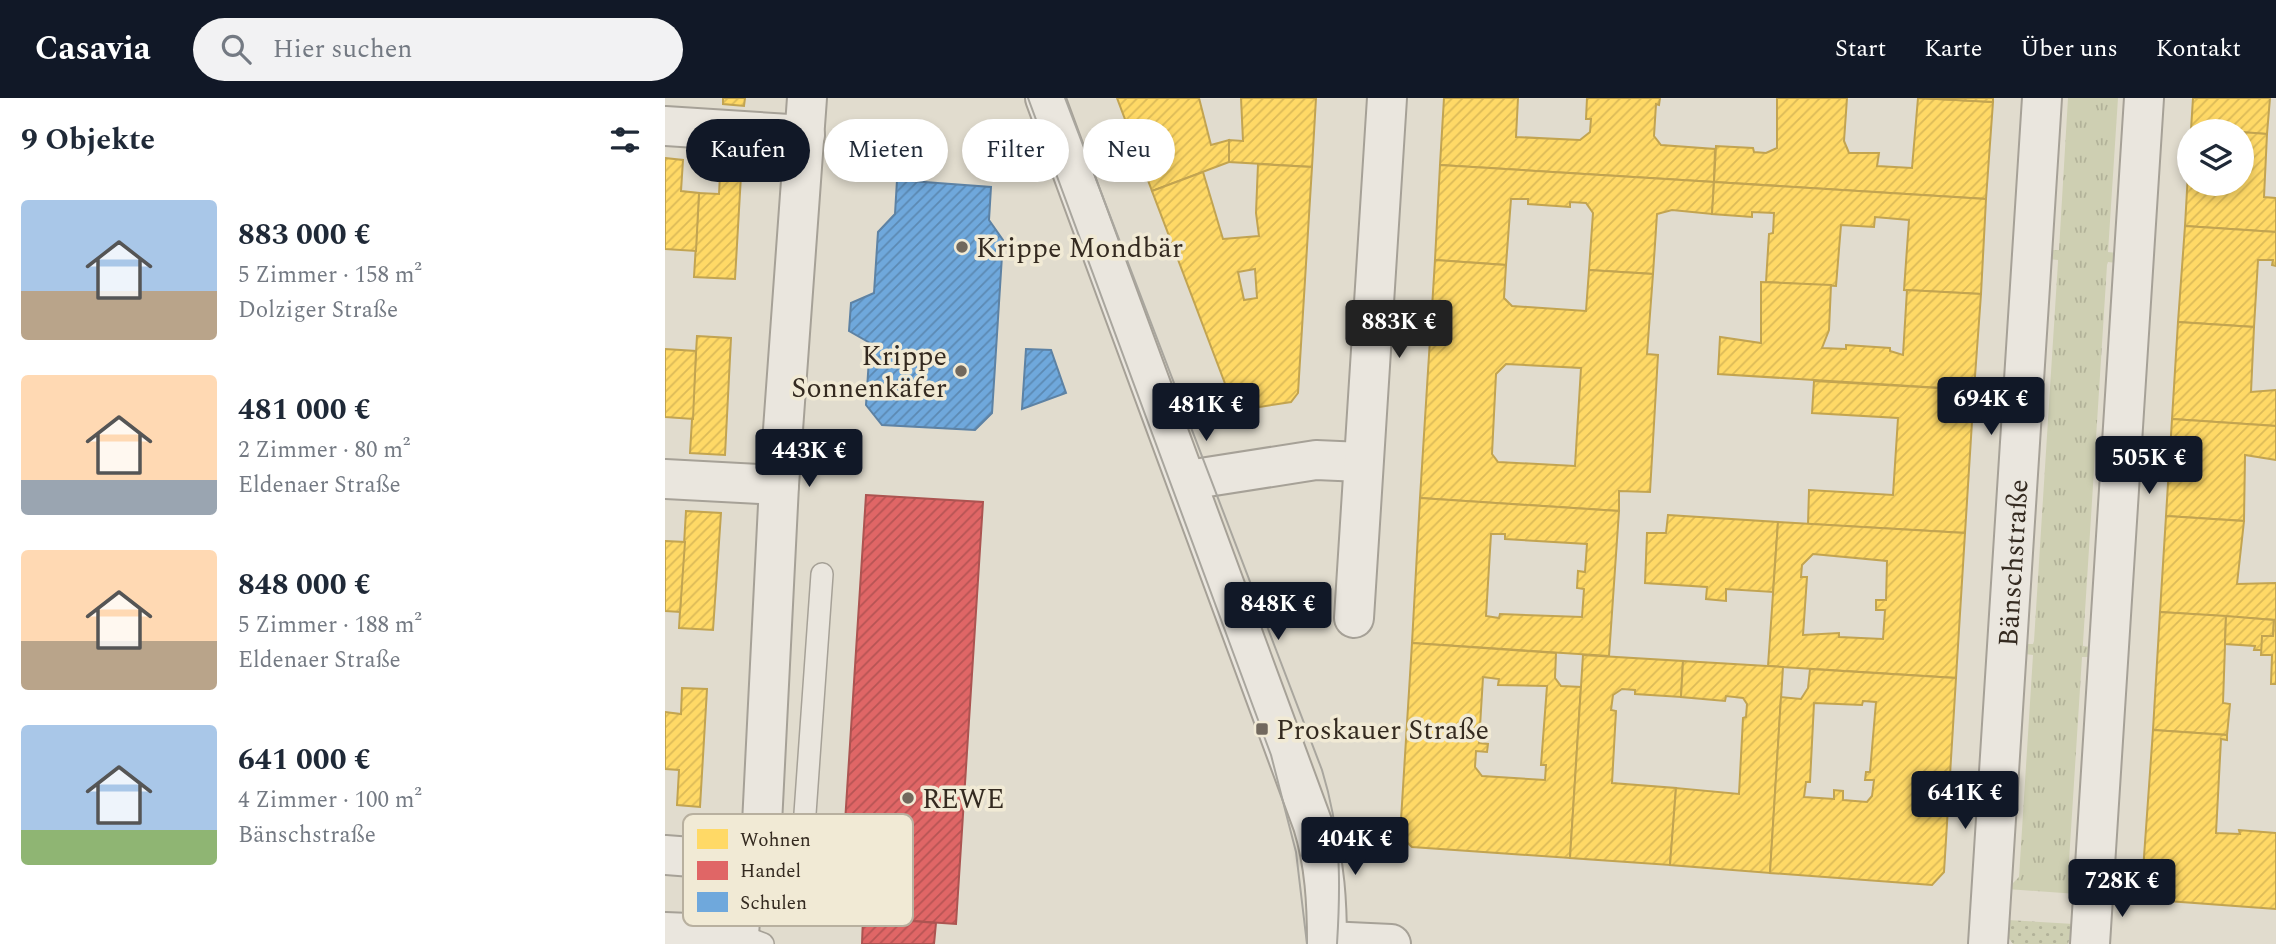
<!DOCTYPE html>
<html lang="de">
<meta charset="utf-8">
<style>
:root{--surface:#fff;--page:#f2f2f3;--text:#1f2937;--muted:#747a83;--accent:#111827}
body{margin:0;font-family:Spectral,serif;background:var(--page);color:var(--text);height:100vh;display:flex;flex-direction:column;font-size:26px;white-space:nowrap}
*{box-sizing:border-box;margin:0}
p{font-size:23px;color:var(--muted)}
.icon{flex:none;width:38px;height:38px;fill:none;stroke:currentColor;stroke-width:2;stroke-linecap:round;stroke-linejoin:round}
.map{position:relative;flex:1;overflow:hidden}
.side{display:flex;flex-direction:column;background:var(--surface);width:665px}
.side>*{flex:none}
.hud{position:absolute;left:21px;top:21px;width:665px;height:63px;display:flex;gap:14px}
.tools{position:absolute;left:1512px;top:21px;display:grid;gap:14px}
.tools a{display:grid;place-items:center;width:77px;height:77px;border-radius:50%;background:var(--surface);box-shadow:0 4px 10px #0003;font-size:35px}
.price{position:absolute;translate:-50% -60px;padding:0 16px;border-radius:7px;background:var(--accent);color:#fff;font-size:23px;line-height:46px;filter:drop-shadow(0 2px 4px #0008)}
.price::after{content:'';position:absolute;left:50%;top:42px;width:21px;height:16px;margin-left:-10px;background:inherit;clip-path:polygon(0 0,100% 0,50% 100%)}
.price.on{background:#222;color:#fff}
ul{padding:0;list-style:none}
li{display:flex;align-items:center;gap:21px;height:175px;padding:0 21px}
li span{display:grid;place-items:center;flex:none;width:196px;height:140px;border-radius:7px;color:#555}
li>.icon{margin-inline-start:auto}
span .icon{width:84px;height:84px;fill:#fffc;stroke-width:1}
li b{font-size:30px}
h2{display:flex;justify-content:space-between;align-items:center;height:84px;padding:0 21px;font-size:30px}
.pill{padding:0 24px;border-radius:32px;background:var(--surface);box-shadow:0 4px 10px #0003;font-size:24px;line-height:63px}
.pill.on{background:var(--accent);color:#fff}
header{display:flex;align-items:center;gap:42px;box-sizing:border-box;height:98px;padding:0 35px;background:var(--accent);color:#fff}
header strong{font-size:33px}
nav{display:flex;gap:38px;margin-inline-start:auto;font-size:24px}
.search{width:490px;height:63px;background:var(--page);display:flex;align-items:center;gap:18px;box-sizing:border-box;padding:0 24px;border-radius:38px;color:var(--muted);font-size:26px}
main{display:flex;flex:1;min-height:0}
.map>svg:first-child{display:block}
.grass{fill:url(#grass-dots)}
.park{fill:url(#park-tufts)}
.homes{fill:url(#homes-hatch);stroke:#c2a451;stroke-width:2;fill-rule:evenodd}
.shops{fill:url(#shops-hatch);stroke:#ac5451;stroke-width:2}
.schools{fill:url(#schools-hatch);stroke:#5d82a4;stroke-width:2}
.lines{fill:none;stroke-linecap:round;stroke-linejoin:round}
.service-casing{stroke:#a6a197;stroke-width:24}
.minor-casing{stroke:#a6a197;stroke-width:42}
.tertiary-casing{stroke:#a6a197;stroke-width:42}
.service{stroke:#eae6de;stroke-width:21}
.minor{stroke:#eae6de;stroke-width:38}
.tertiary{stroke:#eae6de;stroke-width:38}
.tram{stroke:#a9a69e;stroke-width:2}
.poi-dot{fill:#71685d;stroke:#f1ead5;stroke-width:2.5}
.labels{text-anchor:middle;stroke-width:7;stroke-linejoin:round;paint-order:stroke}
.poi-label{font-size:28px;fill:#342a20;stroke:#f1ead5;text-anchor:start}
.street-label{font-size:28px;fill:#342a20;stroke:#f1ead5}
.key{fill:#f1ead5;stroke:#b8b09f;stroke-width:2}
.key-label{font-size:19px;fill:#342a20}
</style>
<header>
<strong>Casavia</strong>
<div class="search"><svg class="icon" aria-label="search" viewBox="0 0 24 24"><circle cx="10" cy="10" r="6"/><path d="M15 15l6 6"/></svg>Hier suchen</div>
<nav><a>Start</a><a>Karte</a><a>Über uns</a><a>Kontakt</a></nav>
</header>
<main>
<section class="side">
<h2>9 Objekte<svg class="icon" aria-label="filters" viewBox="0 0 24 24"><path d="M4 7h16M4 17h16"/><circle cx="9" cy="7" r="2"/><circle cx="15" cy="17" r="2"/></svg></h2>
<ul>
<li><span style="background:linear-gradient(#a9c7e8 65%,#b9a48a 0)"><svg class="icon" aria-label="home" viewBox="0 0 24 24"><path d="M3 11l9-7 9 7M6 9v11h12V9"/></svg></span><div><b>883 000 €</b><p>5 Zimmer · 158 m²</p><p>Dolziger Straße</p></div></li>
<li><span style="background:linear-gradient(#ffd9b3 75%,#9aa5b1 0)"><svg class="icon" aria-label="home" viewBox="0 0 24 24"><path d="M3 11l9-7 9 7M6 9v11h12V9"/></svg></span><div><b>481 000 €</b><p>2 Zimmer · 80 m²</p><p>Eldenaer Straße</p></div></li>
<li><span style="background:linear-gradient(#ffd9b3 65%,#b9a48a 0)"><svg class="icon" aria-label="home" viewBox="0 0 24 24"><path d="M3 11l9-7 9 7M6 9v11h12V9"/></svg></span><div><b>848 000 €</b><p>5 Zimmer · 188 m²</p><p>Eldenaer Straße</p></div></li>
<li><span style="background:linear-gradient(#a9c7e8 75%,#8fb573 0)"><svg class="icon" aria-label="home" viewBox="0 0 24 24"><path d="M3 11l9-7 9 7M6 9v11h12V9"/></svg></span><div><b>641 000 €</b><p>4 Zimmer · 100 m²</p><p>Bänschstraße</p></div></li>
</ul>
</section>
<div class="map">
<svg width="1611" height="846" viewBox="0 0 1611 846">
<defs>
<pattern id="grass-dots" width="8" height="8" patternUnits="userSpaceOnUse" patternTransform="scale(1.75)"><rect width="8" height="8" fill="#cecfb2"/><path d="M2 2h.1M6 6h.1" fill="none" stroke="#b2b299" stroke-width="1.8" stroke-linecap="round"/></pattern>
<pattern id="park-tufts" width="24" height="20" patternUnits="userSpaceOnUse" patternTransform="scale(1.75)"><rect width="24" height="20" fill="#cecfb2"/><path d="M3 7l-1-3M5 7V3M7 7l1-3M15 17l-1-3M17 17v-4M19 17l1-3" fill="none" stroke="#b2b299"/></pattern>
<pattern id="homes-hatch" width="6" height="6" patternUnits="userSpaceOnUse" patternTransform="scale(1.75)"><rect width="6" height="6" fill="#ffd966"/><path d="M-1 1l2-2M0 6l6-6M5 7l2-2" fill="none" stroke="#dbba58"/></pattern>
<pattern id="shops-hatch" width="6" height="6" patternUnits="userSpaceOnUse" patternTransform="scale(1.75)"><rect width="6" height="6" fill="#e06666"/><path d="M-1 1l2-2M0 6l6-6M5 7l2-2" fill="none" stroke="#b65454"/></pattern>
<pattern id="schools-hatch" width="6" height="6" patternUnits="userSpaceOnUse" patternTransform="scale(1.75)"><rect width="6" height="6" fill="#6fa8dc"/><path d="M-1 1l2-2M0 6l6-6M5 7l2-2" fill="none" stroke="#5c89b2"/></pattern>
</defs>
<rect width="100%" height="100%" fill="#e1dcce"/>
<path class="grass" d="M1342 822 1409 826 1403 846H1348L1343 839Z"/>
<path class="park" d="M1403 0H1453L1443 154 1452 155V165L1443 164 1442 167 1418 545V548L1426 549V559H1417L1403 779 1412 796 1342 791 1354 779 1368 557 1360 556V546H1368L1369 543 1393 164V162L1384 161 1385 152H1394Z"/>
<g class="homes">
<path d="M58 0H80L79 8 58 6Z"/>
<path d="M452 0H534L546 47 564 42V64L487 93Z"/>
<path d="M576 0H651L647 69 564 64V42L578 43Z"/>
<path d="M853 0 851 39 915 42 925 34 926 21H921L922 0H995L994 7 991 6 989 38 996 47 1050 51 1049 84 775 67 779 0Z"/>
<path d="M1112 0H1182L1179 43 1184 55H1214L1212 68 1247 70 1253 0 1328 4 1321 101 1049 84 1051 48 1088 50 1089 54 1101 55 1112 50Z"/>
<path d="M1253 0H1328V4Z"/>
<path d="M1528 0H1605L1602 36 1526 32Z"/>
<path d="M1577 34 1602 36 1599 99 1611 100V134L1520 128 1524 57V86H1577Z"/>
<path d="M56 58 77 60 70 181 29 179 34 95 54 96Z"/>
<path d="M0 60 18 62 16 93 34 95 31 153 0 151Z"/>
<path d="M593 66 647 69 633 295 626 304 576 312 567 304 487 93 538 74 558 141 594 138 591 115ZM590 171 592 200 579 202 573 174Z"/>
<path d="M775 67 1049 84 1047 116 1007 112 992 116 988 176 924 172 928 115 921 105 905 104V109L863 106V101H846L841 167 770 162Z"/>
<path d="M1049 84 1321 101 1316 196 1239 192 1244 122 1210 119 1209 129 1176 127 1171 188 1101 184 1104 136 1108 135 1109 115 1087 114V119L1047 116Z"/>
<path d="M1520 128 1611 134V168L1607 167 1608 162H1593L1589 229 1513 224Z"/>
<path d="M770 162 841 167 839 200 847 208 921 213 924 172 988 176 982 256 993 257 985 394 954 393V413L755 400ZM841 266 916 270 910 368 833 364 827 356 831 276Z"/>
<path d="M1096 184 1166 187 1164 232 1157 250 1181 251V247L1225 250V253L1238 257 1242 192 1316 196 1309 292 1053 276 1055 239 1096 245Z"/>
<path d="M1513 224 1589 229 1586 294 1611 292V328L1507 321Z"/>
<path d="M32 238 66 240 60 357 25 355Z"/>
<path d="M0 251 31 253 28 321 0 319Z"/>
<path d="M1149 283 1309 292 1300 435 1143 426 1144 392 1228 397 1233 320 1147 315Z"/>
<path d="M1507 321 1611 328V362L1580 357 1579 423 1501 418Z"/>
<path d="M755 400 954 413 944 558 747 545ZM826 436H840V441L922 446 920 474 913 473 912 490 919 491 917 519 835 516 834 520 821 518Z"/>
<path d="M21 413 56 415 48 532 14 530Z"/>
<path d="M1003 417 1113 424 1108 494 1061 491V503L1041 501 1042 489 980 485 982 435H1001Z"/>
<path d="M1501 418 1579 423 1572 486 1611 485V522L1495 514Z"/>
<path d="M1113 424 1300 435 1291 580 1103 568ZM1148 456 1222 463 1221 502H1211V512H1220L1218 541 1174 539V535L1138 537 1142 479H1136L1137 467Z"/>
<path d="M0 443 20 444 15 514 0 513Z"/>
<path d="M1495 514 1561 518 1558 605 1565 606 1562 637 1488 632Z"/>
<path d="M1561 518 1609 522 1608 538H1597V552H1589L1590 548 1560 546Z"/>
<path d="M1609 522H1611V586H1606L1607 557H1596L1597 538H1608Z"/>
<path d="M747 545 891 555 890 580 896 588 916 589 905 760 747 749 735 738ZM818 579 834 581 833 587 882 588 876 667H881L880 682 817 678 810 669 811 653 822 654 823 646 814 645Z"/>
<path d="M918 557 1018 563 1016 599 970 596V592L957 591 948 597 946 612 951 613 947 685 1011 690 1005 767 905 760Z"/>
<path d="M1018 563 1118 569 1105 775 1005 767 1011 690 1074 696 1078 620 1081 619 1082 606 1078 600 1061 598 1060 603 1016 599Z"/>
<path d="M1145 571 1291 580 1279 774 1267 787 1105 775 1116 599 1136 601 1143 590ZM1198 603 1211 604 1205 674H1201L1200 682H1209L1207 698 1202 704 1178 702V693L1169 692V701L1139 699 1141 684H1145L1149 605 1197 607Z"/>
<path d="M17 590 42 591 35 709 12 707 14 672 0 671V614L16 616Z"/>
<path d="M1488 632 1562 637V642L1556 641 1551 735 1575 736 1574 732 1611 735V811L1476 801Z"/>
</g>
<g class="shops">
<path d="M201 397 318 404 291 826 174 818Z"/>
<path d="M198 819 271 825 269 846H197Z"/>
</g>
<g class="schools">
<path d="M232 82 326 89 324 122 338 142 327 315 310 332 217 327 201 307 205 245 184 233 186 205 209 195 213 134 230 116Z"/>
<path d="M361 251 386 252 401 295 357 311Z"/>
</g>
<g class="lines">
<defs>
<g id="service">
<path d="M77 783 135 786 157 476"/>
<path d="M73 846 74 837 98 846"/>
</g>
<g id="minor">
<path d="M0 28 140 37"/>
<path d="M0 381 114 387"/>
<path d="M523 382 651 362 697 364"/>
<path d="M689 520 722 0"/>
<path d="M0 757 79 763"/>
<path d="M0 834 74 837 79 763 97 726 114 387 142 0"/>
<path id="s1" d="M1323 846 1377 0"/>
<path d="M1425 846 1479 0"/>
</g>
<g id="tertiary">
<path d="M380 0 648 727C660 766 662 805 662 846"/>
<path d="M662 843 726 846"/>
</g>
</defs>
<use href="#service" class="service-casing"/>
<use href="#minor" class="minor-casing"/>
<use href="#tertiary" class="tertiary-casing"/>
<use href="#service" class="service"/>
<use href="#minor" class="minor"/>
<use href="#tertiary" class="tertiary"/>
<g class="tram">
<path d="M363 0 606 657 631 754 642 846"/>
<path d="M400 0 657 672C676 734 676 782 672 846"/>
</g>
</g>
<g class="poi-dot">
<circle cx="297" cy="149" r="7"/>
<circle cx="296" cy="273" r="7"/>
<rect x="590" y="624" width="14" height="14" rx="3.5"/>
<circle cx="243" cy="700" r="7"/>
</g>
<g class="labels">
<g class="poi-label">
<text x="311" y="159">Krippe Mondbär</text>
<text x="282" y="267" text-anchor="end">Krippe<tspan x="282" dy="32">Sonnenkäfer</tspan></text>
<text x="611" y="641">Proskauer Straße</text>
<text x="257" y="710">REWE</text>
</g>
<g class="street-label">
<text dy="10" stroke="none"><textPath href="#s1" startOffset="382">Bänschstraße</textPath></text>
</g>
</g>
<rect x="18" y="716" width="230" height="112" rx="10" class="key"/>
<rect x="32" y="731" width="31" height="20" fill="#ffd966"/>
<rect x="32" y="763" width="31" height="19" fill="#e06666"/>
<rect x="32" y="794" width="31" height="20" fill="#6fa8dc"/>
<g class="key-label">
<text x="75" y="748">Wohnen</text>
<text x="75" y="779">Handel</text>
<text x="75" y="811">Schulen</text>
</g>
</svg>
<div class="tools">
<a><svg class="icon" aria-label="layers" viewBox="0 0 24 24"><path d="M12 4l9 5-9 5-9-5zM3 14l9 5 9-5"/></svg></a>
</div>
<b class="price on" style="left:734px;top:262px">883K €</b>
<b class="price" style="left:1326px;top:339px">694K €</b>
<b class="price" style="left:541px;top:345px">481K €</b>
<b class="price" style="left:144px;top:391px">443K €</b>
<b class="price" style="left:1484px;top:398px">505K €</b>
<b class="price" style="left:613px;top:544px">848K €</b>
<b class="price" style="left:1300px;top:733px">641K €</b>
<b class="price" style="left:690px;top:779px">404K €</b>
<b class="price" style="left:1457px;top:821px">728K €</b>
<div class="hud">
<a class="pill on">Kaufen</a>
<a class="pill">Mieten</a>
<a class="pill">Filter</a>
<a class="pill">Neu</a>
</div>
</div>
</main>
